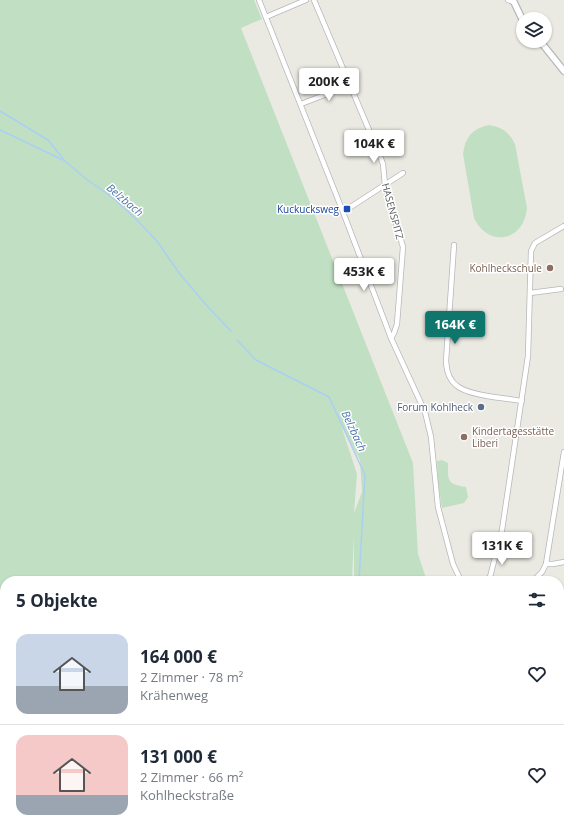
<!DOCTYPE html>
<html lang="de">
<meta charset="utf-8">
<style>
:root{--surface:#fff;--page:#f2f2f3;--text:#1f2937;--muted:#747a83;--line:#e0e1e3;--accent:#0f766e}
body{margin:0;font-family:"Open Sans",sans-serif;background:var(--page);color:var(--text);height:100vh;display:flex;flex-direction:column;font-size:15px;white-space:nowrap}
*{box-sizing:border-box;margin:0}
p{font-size:13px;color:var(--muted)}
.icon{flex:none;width:22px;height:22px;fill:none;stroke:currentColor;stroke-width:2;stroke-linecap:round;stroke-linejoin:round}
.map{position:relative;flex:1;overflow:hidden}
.sheet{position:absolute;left:0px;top:576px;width:564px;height:256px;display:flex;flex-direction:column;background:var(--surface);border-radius:16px 16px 0 0;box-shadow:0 1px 3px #0004}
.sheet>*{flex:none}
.tools{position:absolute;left:516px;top:12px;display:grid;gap:8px}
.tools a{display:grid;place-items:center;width:36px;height:36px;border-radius:50%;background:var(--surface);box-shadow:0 1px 3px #0004;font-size:20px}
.price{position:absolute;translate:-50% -34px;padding:0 9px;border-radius:4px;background:#fff;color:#222;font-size:13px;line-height:26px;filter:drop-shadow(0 1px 2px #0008)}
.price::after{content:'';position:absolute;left:50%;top:24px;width:12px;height:9px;margin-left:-6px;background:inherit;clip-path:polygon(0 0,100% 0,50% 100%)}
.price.selected{background:var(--accent);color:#fff}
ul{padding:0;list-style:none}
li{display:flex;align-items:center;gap:12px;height:100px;padding:0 16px}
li+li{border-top:1px solid var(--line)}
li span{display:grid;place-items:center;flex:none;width:112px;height:80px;border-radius:12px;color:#555}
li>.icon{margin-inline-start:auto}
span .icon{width:48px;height:48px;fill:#fffc;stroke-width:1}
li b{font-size:17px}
h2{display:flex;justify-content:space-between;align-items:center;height:48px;padding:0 16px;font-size:17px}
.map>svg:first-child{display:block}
.green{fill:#c1e0c3;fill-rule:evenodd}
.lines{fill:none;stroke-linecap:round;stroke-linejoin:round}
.stream{stroke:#aacff3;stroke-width:1.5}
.minor-casing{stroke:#b4b7bb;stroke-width:6}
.tertiary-casing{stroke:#b4b7bb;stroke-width:8}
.minor{stroke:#fff;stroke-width:4.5}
.tertiary{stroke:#fff;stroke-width:5.5}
.transit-dot{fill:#1a4fb4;stroke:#fff;stroke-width:1.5}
.education-dot{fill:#8d6e63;stroke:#fff;stroke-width:1.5}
.service-dot{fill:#5c6f8a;stroke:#fff;stroke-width:1.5}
.labels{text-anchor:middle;stroke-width:3;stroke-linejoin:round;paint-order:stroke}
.transit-label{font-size:10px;fill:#164399;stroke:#fff;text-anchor:end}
.street-label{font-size:10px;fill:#5a5d61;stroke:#fff}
.education-label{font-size:10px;fill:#785e54;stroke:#fff;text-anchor:end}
.service-label{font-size:10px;fill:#4e5e75;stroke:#fff;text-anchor:end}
.water-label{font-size:11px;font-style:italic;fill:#4d76ab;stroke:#fff}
</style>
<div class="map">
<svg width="564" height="832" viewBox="0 0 564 832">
<rect width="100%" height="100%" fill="#ebeae2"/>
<g class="green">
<path d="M0 0H254L262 19 241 28 413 463 418 554 427 581H354V536L352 581H5V827H63V832H0ZM341 425 360 460 362 492 354 513 357 474Z"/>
<path d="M489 125C502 127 509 132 515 144L527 208C524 242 488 248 474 218L463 154C465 137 473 128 489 125Z"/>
<path d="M442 460 448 463C448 481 447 484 466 487L468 497 464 503 442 508 438 482 437 461Z"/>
</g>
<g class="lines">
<g class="stream">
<path d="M0 111 48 140 65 161 86 179 112 197 135 218 157 241 179 273 208 307 231 331"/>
<path d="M0 130 63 160"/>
<path d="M237 340 256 360 329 397 365 475 359 581"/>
<path d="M335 829 336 827"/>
</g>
<defs>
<g id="minor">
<path d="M259 0 343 212 391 338 425 412 431 437 438 507 453 564 461 581"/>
<path d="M314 0 380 156 383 164 385 185 403 247 397 324 394 333 391 338"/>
<path d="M508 0 514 2"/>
<path d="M266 17 306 0"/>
<path d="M301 104 350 85"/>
<path d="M343 212 403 173"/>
<path d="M454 245 446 361C447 388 465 392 487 396 499 398 510 399 522 401"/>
<path d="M530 293 561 289"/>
<path d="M546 564H553L564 562"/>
<path d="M489 581 502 530 528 356 531 251 535 243 564 226"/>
<path d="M533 581 542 572 546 564 564 452"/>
<path d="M559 626 564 622"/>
<path d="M559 740 564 737"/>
<path d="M559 776 564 775"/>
<path d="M253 827 261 832"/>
<path d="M323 827 331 832"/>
<path d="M72 832 78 827"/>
<path d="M344 832 347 827"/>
</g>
<g id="tertiary">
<path d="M513 0 523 21"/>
<path d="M540 41 564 71"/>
</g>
</defs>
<use href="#minor" class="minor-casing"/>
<use href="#tertiary" class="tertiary-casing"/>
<use href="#minor" class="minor"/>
<use href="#tertiary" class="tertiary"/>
</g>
<rect class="transit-dot" x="343" y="205" width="8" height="8" rx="2"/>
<g class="education-dot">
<circle cx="550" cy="268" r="4"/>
<circle cx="464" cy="437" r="4"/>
</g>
<circle class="service-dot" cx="481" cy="407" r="4"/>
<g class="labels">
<g class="transit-label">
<text x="339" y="213">Kuckucksweg</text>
</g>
<g class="street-label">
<text transform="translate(393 211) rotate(75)" y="4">HASENSPITZ</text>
</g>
<g class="education-label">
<text x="542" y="272">Kohlheckschule</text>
<text x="472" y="435" text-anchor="start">Kindertagesstätte<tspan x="472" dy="12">Liberi</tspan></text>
</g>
<g class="service-label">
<text x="473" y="411">Forum Kohlheck</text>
</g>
<g class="water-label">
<text transform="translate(125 200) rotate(40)" y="4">Belzbach</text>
<text transform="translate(354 431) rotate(65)" y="4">Belzbach</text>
</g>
</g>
</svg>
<div class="tools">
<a><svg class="icon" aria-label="layers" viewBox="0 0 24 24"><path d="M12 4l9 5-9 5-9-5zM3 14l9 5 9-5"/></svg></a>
</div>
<b class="price" style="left:329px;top:102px">200K €</b>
<b class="price" style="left:374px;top:164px">104K €</b>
<b class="price" style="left:364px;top:292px">453K €</b>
<b class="price selected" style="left:455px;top:345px">164K €</b>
<b class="price" style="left:502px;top:566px">131K €</b>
<section class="sheet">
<h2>5 Objekte<svg class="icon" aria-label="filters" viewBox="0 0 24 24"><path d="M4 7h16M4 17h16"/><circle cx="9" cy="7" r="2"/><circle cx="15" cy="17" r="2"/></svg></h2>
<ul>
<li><span style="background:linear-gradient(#c9d6e8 65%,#9aa5b1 0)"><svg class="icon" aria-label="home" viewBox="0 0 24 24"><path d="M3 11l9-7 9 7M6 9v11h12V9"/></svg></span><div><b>164 000 €</b><p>2 Zimmer · 78 m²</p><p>Krähenweg</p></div><svg class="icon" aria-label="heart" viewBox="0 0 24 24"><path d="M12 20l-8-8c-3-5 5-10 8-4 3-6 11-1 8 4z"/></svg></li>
<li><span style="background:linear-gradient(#f6c9c9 75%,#9aa5b1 0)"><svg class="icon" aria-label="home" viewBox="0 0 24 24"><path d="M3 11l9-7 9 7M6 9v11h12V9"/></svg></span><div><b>131 000 €</b><p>2 Zimmer · 66 m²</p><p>Kohlheckstraße</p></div><svg class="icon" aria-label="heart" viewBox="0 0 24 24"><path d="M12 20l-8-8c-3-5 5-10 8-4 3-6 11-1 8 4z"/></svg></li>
</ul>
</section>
</div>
